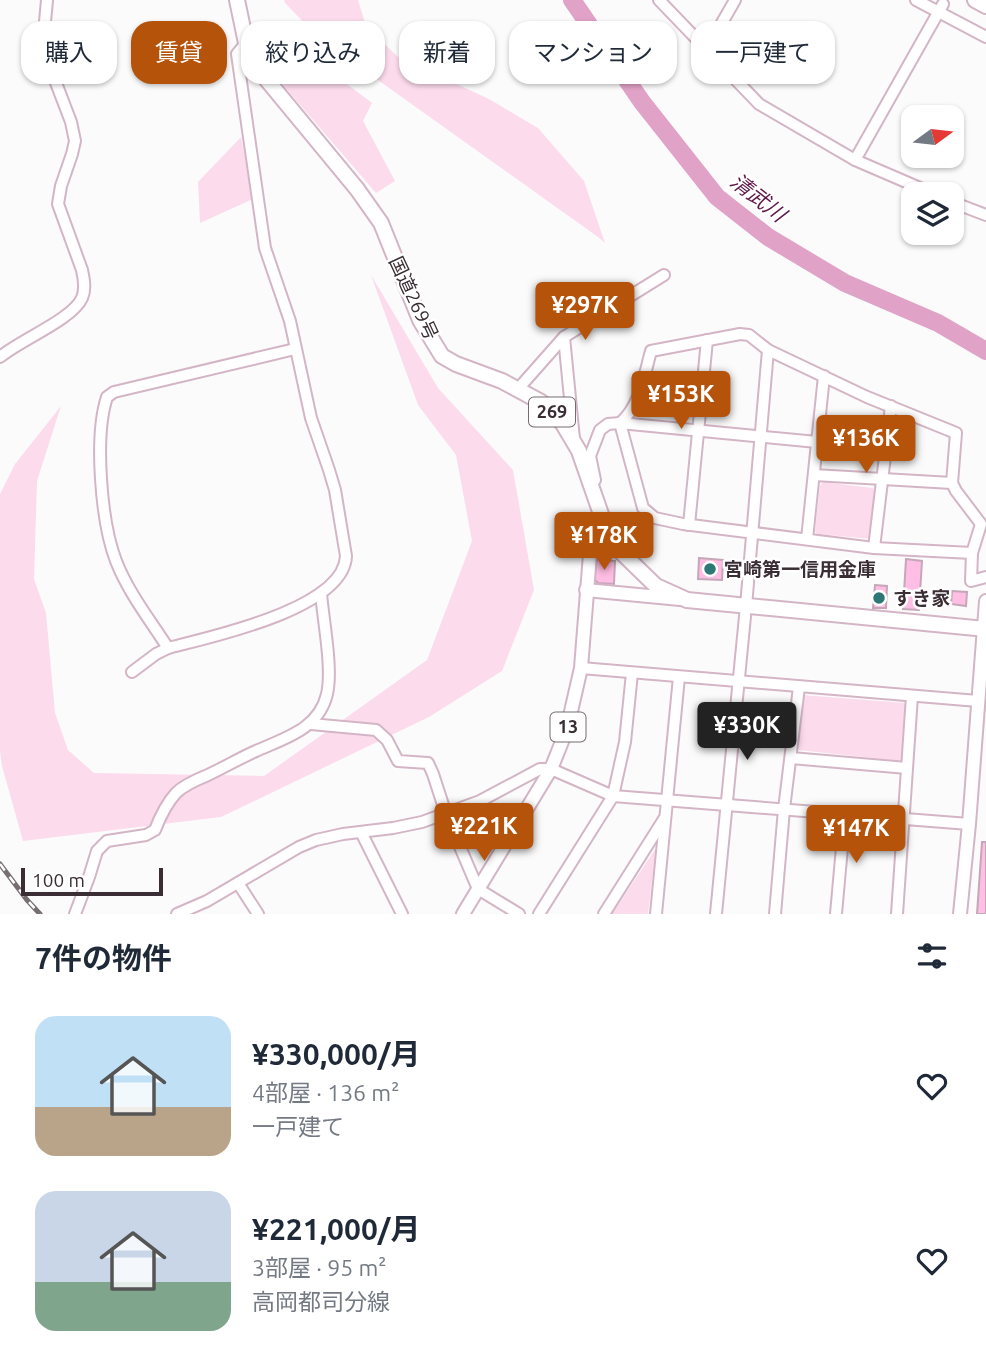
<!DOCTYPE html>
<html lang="ja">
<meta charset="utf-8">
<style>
:root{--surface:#fff;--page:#f6f6f7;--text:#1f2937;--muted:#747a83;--accent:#b45309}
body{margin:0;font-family:Ubuntu,"Noto Sans JP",sans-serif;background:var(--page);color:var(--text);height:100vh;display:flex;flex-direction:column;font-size:26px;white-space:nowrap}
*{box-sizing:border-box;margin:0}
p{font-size:23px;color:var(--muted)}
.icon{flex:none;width:38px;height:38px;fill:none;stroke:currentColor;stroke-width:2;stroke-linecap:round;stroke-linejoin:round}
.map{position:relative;height:914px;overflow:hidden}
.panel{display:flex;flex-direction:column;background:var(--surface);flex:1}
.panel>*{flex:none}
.hud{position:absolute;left:21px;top:21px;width:945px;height:63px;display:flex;gap:14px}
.needle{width:46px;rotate:75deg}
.controls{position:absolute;left:901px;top:105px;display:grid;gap:14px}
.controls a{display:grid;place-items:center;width:63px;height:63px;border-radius:14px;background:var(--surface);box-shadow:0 2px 5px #0004;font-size:35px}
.scale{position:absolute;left:21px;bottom:18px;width:142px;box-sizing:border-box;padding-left:7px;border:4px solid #3a2e34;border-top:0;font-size:19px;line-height:24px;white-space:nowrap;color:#3a2e34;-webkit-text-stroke:5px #fff;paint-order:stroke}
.price{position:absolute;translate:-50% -60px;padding:0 16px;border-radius:7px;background:var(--accent);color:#fff;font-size:23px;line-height:46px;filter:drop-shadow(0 2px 4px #0008)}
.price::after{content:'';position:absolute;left:50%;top:42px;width:21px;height:16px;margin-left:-10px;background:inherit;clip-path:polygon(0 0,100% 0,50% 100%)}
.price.current{background:#222;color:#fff}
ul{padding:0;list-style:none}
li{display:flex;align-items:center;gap:21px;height:175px;padding:0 35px}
li span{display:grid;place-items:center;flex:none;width:196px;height:140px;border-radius:21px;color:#555}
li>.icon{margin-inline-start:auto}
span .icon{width:84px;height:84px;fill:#fffc;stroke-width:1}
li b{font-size:30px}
h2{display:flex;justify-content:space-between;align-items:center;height:84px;padding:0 35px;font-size:30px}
.tag{padding:0 24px;border-radius:21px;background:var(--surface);box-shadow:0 2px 5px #0004;font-size:24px;line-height:63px}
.tag.current{background:var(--accent);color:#fff}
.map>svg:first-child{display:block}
.green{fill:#fcdbed}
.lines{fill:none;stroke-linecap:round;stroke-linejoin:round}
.river{stroke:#e1a2c7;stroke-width:18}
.building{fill:#ffbee4;stroke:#c5a7b8;stroke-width:2}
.minor-casing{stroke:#d4b5c6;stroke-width:14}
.major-casing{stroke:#d4b5c6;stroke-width:16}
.highway-casing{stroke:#d4b5c6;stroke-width:18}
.minor{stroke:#fff;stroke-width:10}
.major{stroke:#fff;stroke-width:12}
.highway{stroke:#fff;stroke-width:14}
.rail-casing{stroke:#766e72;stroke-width:5}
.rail{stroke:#fff;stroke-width:2.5;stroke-dasharray:8;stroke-linecap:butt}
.poi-dot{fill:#2d7775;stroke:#fff;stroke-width:2.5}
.labels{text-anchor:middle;stroke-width:5;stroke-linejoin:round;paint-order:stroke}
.shield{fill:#fff;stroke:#756d71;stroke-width:2}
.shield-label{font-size:18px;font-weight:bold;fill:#3a2e34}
.street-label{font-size:19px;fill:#3a2e34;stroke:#fff}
.poi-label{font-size:19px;font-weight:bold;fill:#3a2e34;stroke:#fff;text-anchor:start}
.water-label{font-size:21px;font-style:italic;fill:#5f1748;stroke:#fff}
</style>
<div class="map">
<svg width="986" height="914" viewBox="0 0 986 914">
<rect width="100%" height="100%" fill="#fbfbfb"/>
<g class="green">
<path d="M284 0H358L366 26 398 57 489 99 538 128 584 181 605 243 598 237 319 38 285 3Z"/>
<path d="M306 53 372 103 363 121 395 181 376 193 283 85Z"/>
<path d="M241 137 253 199 200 223 198 182Z"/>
<path d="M371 275 438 388 513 470 534 590 502 671 429 717 221 817 23 841 2 766 0 751V494L15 464 61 406 37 481 34 579 46 613 55 713 68 750 94 773 264 776 427 660 472 541 456 455 418 405Z"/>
<path d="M823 482 873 488 876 491 871 539 818 534 815 532 820 486Z"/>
<path d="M802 695 905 703 901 761 798 750Z"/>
<path d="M656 848 648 914H612Z"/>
</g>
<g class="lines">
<path class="river" d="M572 0 642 102 717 197 768 237 845 283 938 323 986 351"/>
</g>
<g class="building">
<path d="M699 558 723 560 722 580 698 579Z"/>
<path d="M906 559 922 561 919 610 903 609Z"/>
<path d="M594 560 615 561 614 584 598 583 593 578Z"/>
<path d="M875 585 887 586 886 608H873Z"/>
<path d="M952 591 967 592 966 606 951 604Z"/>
<path d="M982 842H986V914H977Z"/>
</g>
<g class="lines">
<defs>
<g id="minor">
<path d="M659 0 759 104 855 160 934 194"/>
<path d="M916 0 986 37"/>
<path d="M707 49 735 0"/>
<path d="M855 160 943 4"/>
<path d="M952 202 986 215"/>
<path d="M0 357C20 340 73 319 82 298 86 289 84 279 82 270L58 204 61 186 72 154 75 141 71 122 53 75 45 43 44 33 47 0"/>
<path d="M518 389 564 337"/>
<path d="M620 423C640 406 644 376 651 351L740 334 749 335 768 350 867 397 956 433 952 483 956 491 981 524 972 553"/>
<path d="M620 423 643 508 655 518 683 524 874 548 972 553 971 581 986 577"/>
<path d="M574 439 564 337 664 275"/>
<path d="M814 475 952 483"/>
<path d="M595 480 590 456 600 430 608 424 620 423 817 442"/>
<path d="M689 525 707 340"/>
<path d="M807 539 824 376"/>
<path d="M874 548 891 406"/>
<path d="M168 648C150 620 128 592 116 561 101 522 94 436 107 397L114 392 295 349"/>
<path d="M581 668 978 701"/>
<path d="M132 672 156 654 168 648C210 637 344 609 346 556L335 490 329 470 311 418 290 321 265 248 237 54 246 43"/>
<path d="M311 724 376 730 387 740 398 761 428 763 433 774 446 814 478 889 519 914"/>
<path d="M791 758 907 768"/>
<path d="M361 832 402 914"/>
<path d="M238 883 258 914"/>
<path d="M75 914 89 877 97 851 107 841 146 835 155 830C160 817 166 804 176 793 184 785 198 779 208 775 225 767 240 758 256 751 285 738 319 729 327 694 333 668 323 620 321 593"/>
<path d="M177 914 207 901 299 847 316 840 343 834 393 828 422 822 480 801 540 769H551L613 796 969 824"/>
<path d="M539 914 613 796 625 742 632 673"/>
<path d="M604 914 664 819"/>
<path d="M656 914 679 677"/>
<path d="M716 914 746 606 768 350"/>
<path d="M775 914 784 809 799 687"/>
<path d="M836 914 845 814"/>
<path d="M897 914 912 696"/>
</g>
<g id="major">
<path d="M586 590 680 599"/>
<path d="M463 914 551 769 567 729 581 668 592 529 602 517"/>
<path d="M960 914 969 824 986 601"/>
</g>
<g id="highway">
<path d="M237 0 246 43 253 59 267 80 357 189 381 223 420 320 442 356 456 364 502 381 541 402 550 409 563 424 579 451 602 517 620 551 656 586 687 600 986 629"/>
<path d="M975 0 986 6"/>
</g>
</defs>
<use href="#minor" class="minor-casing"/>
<use href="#major" class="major-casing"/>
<use href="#highway" class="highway-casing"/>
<use href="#minor" class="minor"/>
<use href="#major" class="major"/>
<use href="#highway" class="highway"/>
<defs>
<path id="rail" d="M0 864 27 900 40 914"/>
</defs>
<use href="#rail" class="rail-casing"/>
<use href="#rail" class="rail"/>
</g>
<g class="poi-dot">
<circle cx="710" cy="569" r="7"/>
<circle cx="879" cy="598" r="7"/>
</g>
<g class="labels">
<g class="shield">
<rect x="529" y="397.5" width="46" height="29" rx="5"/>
<rect x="550.5" y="712.5" width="35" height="29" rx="5"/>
</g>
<g class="shield-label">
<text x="552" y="418">269</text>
<text x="568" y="733">13</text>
</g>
<g class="street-label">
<text transform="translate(414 298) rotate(65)" y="7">国道269号</text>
</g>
<g class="poi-label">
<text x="724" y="576">宮崎第一信用金庫</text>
<text x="893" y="605">すき家</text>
</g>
<g class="water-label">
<text transform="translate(758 198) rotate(38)" y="7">清武川</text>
</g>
</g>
</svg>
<div class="controls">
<a><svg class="needle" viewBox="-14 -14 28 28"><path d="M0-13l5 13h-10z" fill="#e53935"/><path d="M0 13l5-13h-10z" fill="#747a83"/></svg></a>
<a><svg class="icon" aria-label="layers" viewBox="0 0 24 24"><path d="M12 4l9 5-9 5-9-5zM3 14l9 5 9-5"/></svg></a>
</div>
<div class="scale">100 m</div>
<b class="price" style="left:585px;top:342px">¥297K</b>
<b class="price" style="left:681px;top:431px">¥153K</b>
<b class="price" style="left:866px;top:475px">¥136K</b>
<b class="price" style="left:604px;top:572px">¥178K</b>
<b class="price current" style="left:747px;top:762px">¥330K</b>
<b class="price" style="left:484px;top:863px">¥221K</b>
<b class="price" style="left:856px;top:865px">¥147K</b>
<div class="hud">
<a class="tag">購入</a>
<a class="tag current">賃貸</a>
<a class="tag">絞り込み</a>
<a class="tag">新着</a>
<a class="tag">マンション</a>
<a class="tag">一戸建て</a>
</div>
</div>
<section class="panel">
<h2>7件の物件<svg class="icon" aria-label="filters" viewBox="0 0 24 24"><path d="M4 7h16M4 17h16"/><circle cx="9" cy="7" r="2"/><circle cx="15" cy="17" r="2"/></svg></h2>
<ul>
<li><span style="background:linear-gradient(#bfe0f5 65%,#b9a48a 0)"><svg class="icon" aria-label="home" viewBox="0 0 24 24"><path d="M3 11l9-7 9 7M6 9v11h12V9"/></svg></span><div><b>¥330,000/月</b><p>4部屋 · 136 m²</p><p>一戸建て</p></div><svg class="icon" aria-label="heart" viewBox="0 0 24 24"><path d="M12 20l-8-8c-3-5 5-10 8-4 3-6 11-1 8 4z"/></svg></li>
<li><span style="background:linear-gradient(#c9d6e8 65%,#7fa58c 0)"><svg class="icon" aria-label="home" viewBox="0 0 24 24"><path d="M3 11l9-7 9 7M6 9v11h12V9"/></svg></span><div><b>¥221,000/月</b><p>3部屋 · 95 m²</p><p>高岡都司分線</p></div><svg class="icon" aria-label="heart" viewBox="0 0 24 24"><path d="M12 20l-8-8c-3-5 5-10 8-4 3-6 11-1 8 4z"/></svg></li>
</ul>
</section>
